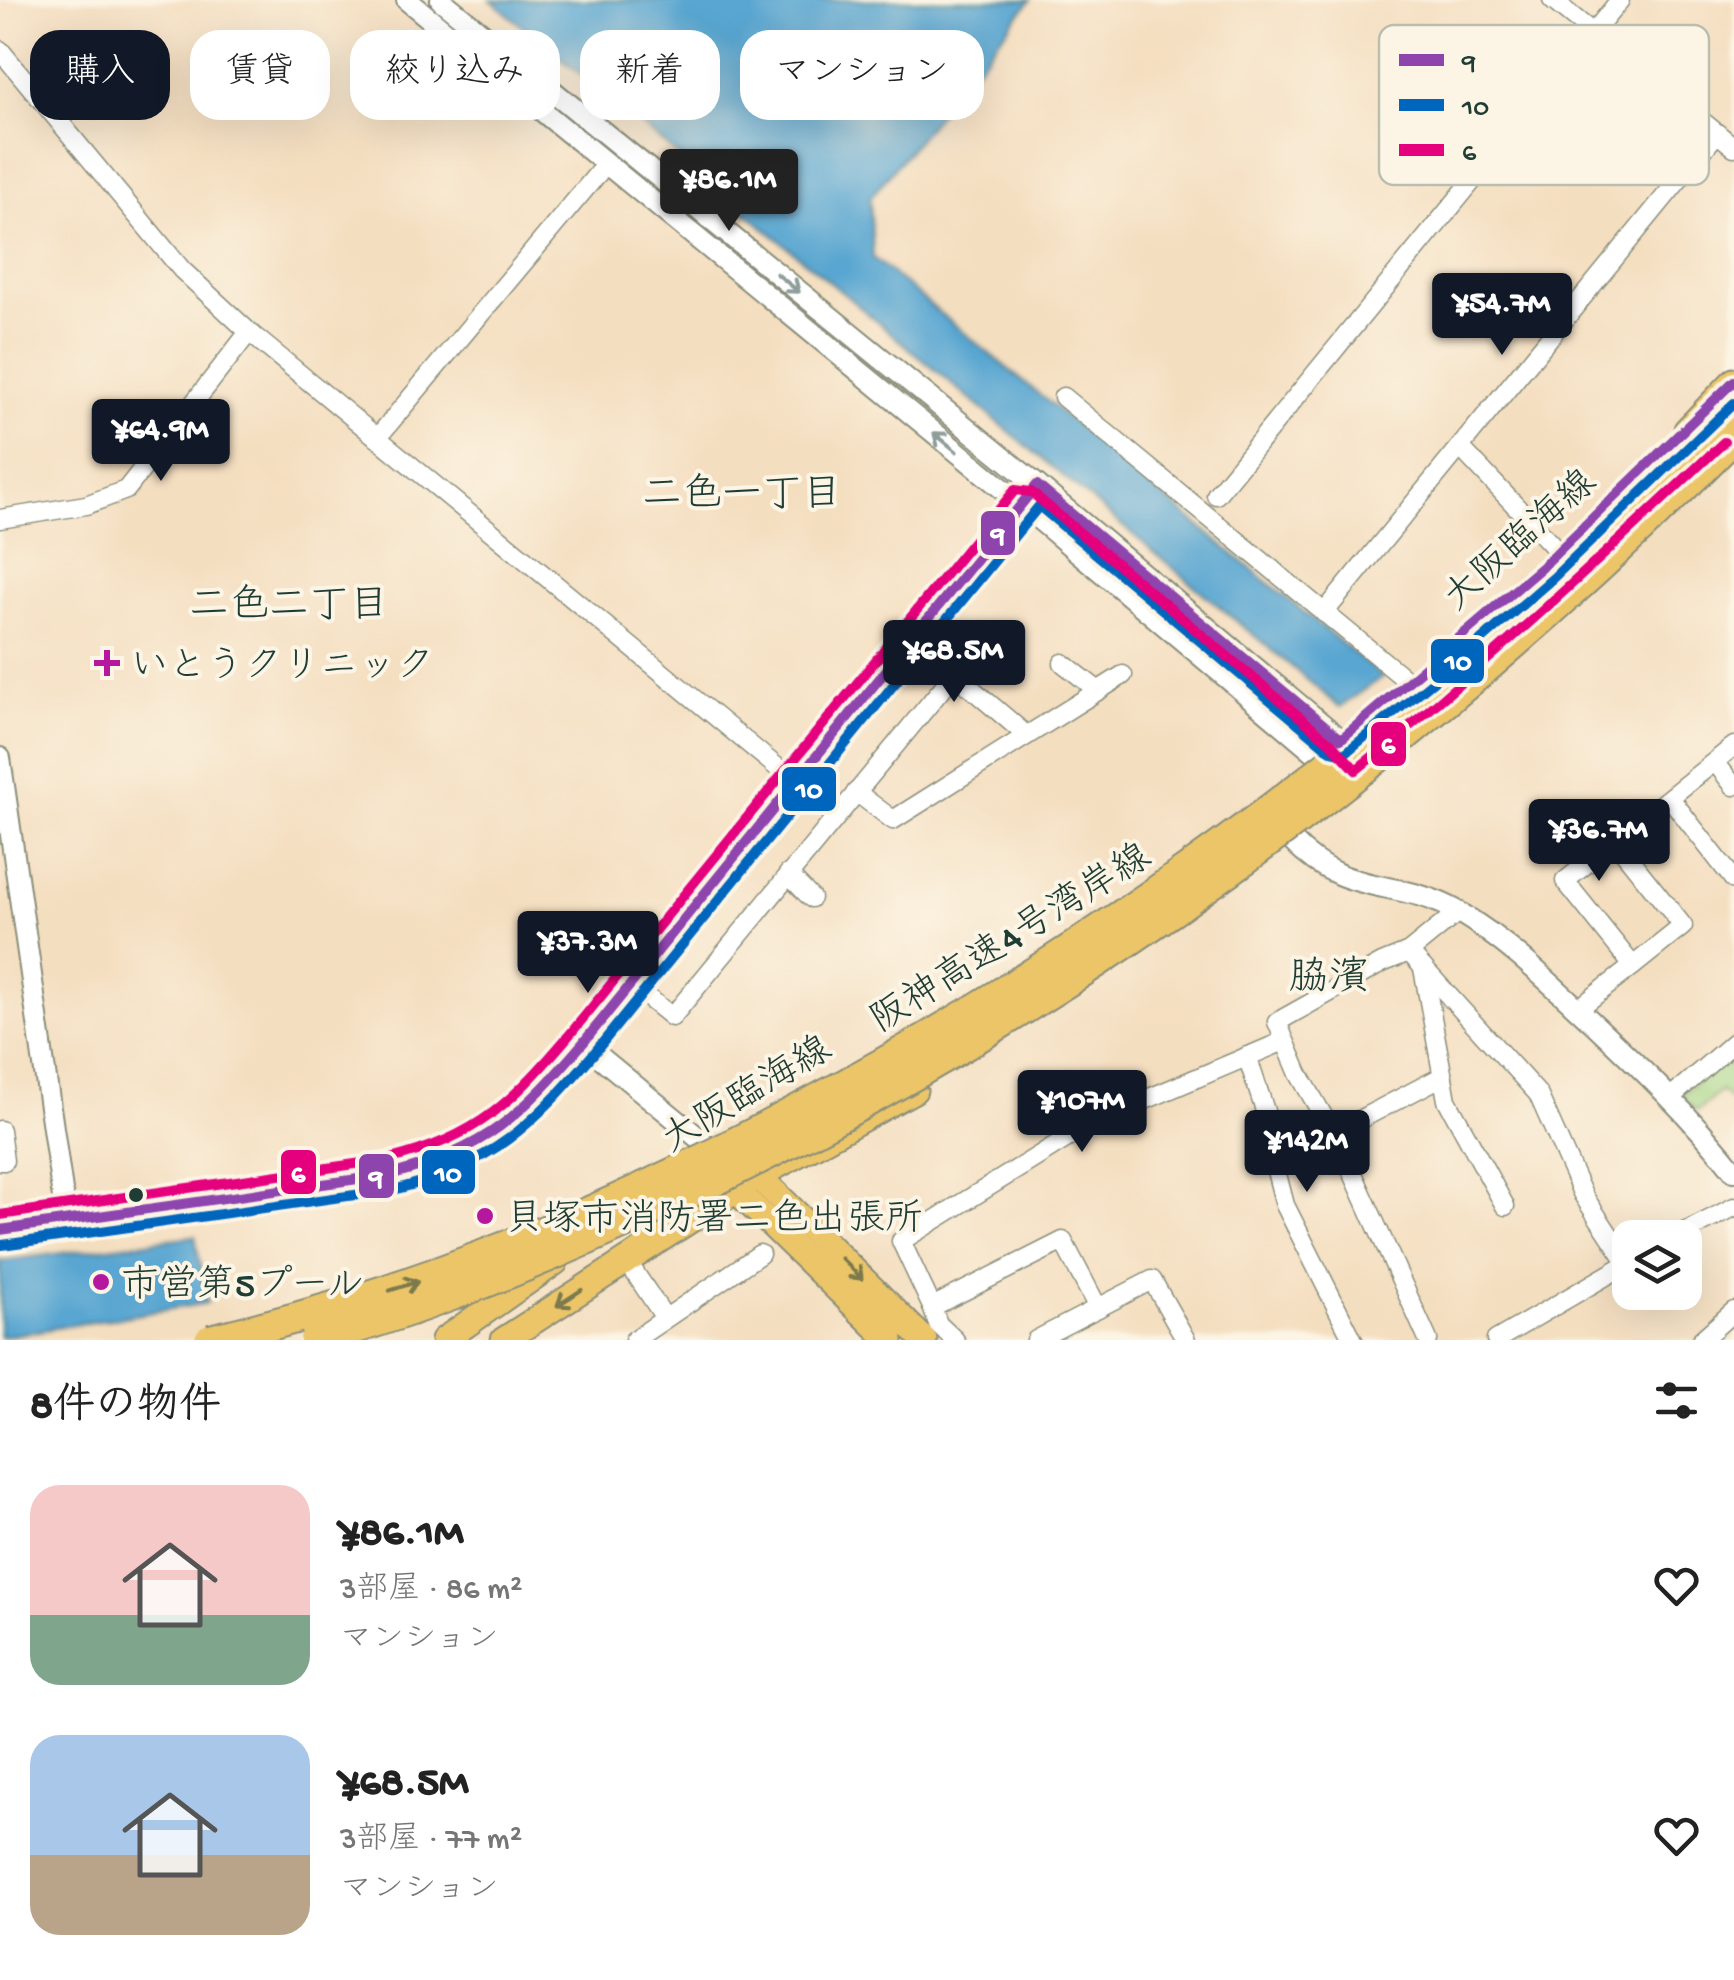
<!DOCTYPE html>
<html lang="ja">
<meta charset="utf-8">
<style>
:root{--surface:#fff;--page:#f6f6f6;--text:#222;--muted:#767676;--accent:#111827}
body{margin:0;font-family:"Gochi Hand","Klee One",sans-serif;background:var(--page);color:var(--text);height:100vh;display:flex;flex-direction:column;font-size:38px;white-space:nowrap}
*{box-sizing:border-box;margin:0}
p{font-size:32px;color:var(--muted)}
.icon{flex:none;width:55px;height:55px;fill:none;stroke:currentColor;stroke-width:2;stroke-linecap:round;stroke-linejoin:round}
.map{position:relative;height:1340px;overflow:hidden}
.details{display:flex;flex-direction:column;background:var(--surface);flex:1}
.details>*{flex:none}
.guide{position:absolute;left:30px;top:30px;width:1000px;height:90px;display:flex;gap:20px}
.tools{position:absolute;left:1612px;top:1220px;display:grid;gap:20px}
.tools a{display:grid;place-items:center;width:90px;height:90px;border-radius:20px;background:var(--surface);box-shadow:0 10px 40px #0002;font-size:50px}
.price{position:absolute;translate:-50% -85px;padding:0 22px;border-radius:10px;background:var(--accent);color:#fff;font-size:32px;line-height:65px;filter:drop-shadow(0 2px 5px #0008)}
.price::after{content:'';position:absolute;left:50%;top:60px;width:30px;height:22px;margin-left:-15px;background:inherit;clip-path:polygon(0 0,100% 0,50% 100%)}
.price.selected{background:#222;color:#fff}
ul{padding:0;list-style:none}
li{display:flex;align-items:center;gap:30px;height:250px;padding:0 30px}
li span{display:grid;place-items:center;flex:none;width:280px;height:200px;border-radius:30px;color:#555}
li>.icon{margin-inline-start:auto}
span .icon{width:120px;height:120px;fill:#fffc;stroke-width:1}
li b{font-size:42px}
h2{display:flex;justify-content:space-between;align-items:center;height:120px;padding:0 30px;font-size:42px}
.pill{padding:0 35px;border-radius:30px;background:var(--surface);box-shadow:0 10px 40px #0002;font-size:35px;line-height:90px}
.pill.selected{background:var(--accent);color:#fff}
.map>svg:first-child{display:block}
.green{fill:#a1d483;stroke:#60885c;stroke-width:2.5}
.water{fill:#58a6d1;stroke:#3c7282;stroke-width:2.5}
.lines{fill:none;stroke-linecap:round;stroke-linejoin:round}
.minor-casing{stroke:#8a8e7a;stroke-width:21}
.tertiary-casing{stroke:#8a8e7a;stroke-width:24}
.primary-casing{stroke:#8a8e7a;stroke-width:29}
.minor{stroke:#fff;stroke-width:18}
.tertiary{stroke:#fff;stroke-width:20}
.primary{stroke:#ecc569;stroke-width:25}
.motorway-bridge-casing{stroke:#8a8e7a;stroke-width:34;stroke-linecap:butt}
.motorway-bridge{stroke:#ecc569;stroke-width:30}
.bus-1-casing{stroke:#fcf5e5;stroke-width:18}
.bus-2-casing{stroke:#fcf5e5;stroke-width:18}
.bus-3-casing{stroke:#fcf5e5;stroke-width:18}
.bus-1{stroke:#8e44ad;stroke-width:10}
.bus-2{stroke:#0065bd;stroke-width:10}
.bus-3{stroke:#e5007d;stroke-width:10}
.oneway{stroke:#8f9e9a}
.oneway2{stroke:#7b7a4c}
.poi-dot{fill:#b5179e;stroke:#fcf5e5;stroke-width:4}
.bus-dot{fill:#1f3d34;stroke:#fcf5e5;stroke-width:4}
.labels{text-anchor:middle;stroke-width:8;stroke-linejoin:round;paint-order:stroke}
.street-label{font-size:38px;fill:#1f3d34;stroke:#fcf5e5}
.poi-label{font-size:38px;fill:#1f3d34;stroke:#fcf5e5;text-anchor:start}
.neighbourhood-label{font-size:40px;fill:#1f3d34;stroke:#fcf5e5}
.key{fill:#fcf5e5;stroke:#babeb0;stroke-width:2.5}
.key-label{font-size:28px;fill:#1f3d34}
.line-badge{stroke:#fcf5e5;stroke-width:4}
.badge-label{font-size:28px;text-anchor:middle;font-weight:bold;fill:#fff}
</style>
<div class="map">
<svg width="1734" height="1340" viewBox="0 0 1734 1340">
<rect width="100%" height="100%" fill="#fcf5e5"/>
<filter id="ink" filterUnits="userSpaceOnUse"><feTurbulence type="fractalNoise" baseFrequency=".01" numOctaves="2"/><feDisplacementMap in="SourceGraphic" scale="20" xChannelSelector="R" yChannelSelector="G"/><feConvolveMatrix kernelMatrix="1 2 1 2 8 2 1 2 1" color-interpolation-filters="sRGB"/></filter>
<filter id="wash" filterUnits="userSpaceOnUse"><feTurbulence type="fractalNoise" baseFrequency=".0048" numOctaves="4" result="noise"/><feDisplacementMap in="SourceGraphic" scale="40" xChannelSelector="R" yChannelSelector="G"/><feGaussianBlur stdDeviation="2.25" result="paint"/><feColorMatrix in="noise" values="0 0 0 0 0 0 0 0 0 0 0 0 0 0 0 0 0 1.4 0 .05"/><feComposite in="paint" operator="in"/></filter>
<g filter="url(#wash)">
<rect width="100%" height="100%" fill="#f4dec0"/>
<path class="green" d="M1734 1050V1103L1721 1091 1697 1111 1680 1096Z"/>
<g class="water">
<path d="M491 0H1031L870 198 873 258 1383 677 1340 707Z"/>
<path d="M195 1236 207 1303 0 1337V1261Z"/>
</g>
</g>
<g filter="url(#ink)">
<g class="lines">
<defs>
<g id="minor">
<path d="M1552 0 1734 147"/>
<path d="M0 50 182 270 249 332 795 782 838 813"/>
<path d="M1063 397 1410 683"/>
<path d="M377 438 605 165"/>
<path d="M1460 447 1559 552"/>
<path d="M1216 495 1620 0"/>
<path d="M0 519 86 505 126 490 249 332"/>
<path d="M1324 613 1717 133"/>
<path d="M913 639 1025 734"/>
<path d="M1063 663 1096 689"/>
<path d="M1715 762 1734 786"/>
<path d="M856 792 893 820 1123 675"/>
<path d="M1670 798 1734 880"/>
<path d="M1615 841 1683 926 1633 966"/>
<path d="M788 874 811 898"/>
<path d="M1409 952 1538 1094 1583 1195 1628 1263"/>
<path d="M1423 968 1447 1100 1505 1206"/>
<path d="M630 983 672 1017 954 674"/>
<path d="M1578 1009 1633 966 1565 881 1734 746"/>
<path d="M1247 1056 1270 1126 1274 1163 1285 1205 1353 1340"/>
<path d="M1671 1097 1734 1042"/>
<path d="M0 1130 4 1161H0"/>
<path d="M1334 1133 1443 1076"/>
<path d="M1673 1238 1734 1207"/>
<path d="M627 1261 665 1318"/>
<path d="M932 1307 901 1241 1093 1122 1284 1041"/>
<path d="M634 1340 760 1254"/>
<path d="M955 1340 938 1324 932 1307 1063 1241 1098 1308"/>
<path d="M1036 1340 1152 1280 1186 1340"/>
<path d="M1428 1340 1341 1147 1299 1074 1277 1022 1382 963 1409 952 1458 912"/>
<path d="M1496 1340 1630 1262"/>
<path d="M1701 1340 1734 1311"/>
</g>
<g id="tertiary">
<path d="M407 0 1021 504 1336 770"/>
<path d="M441 0 1037 485 1359 755"/>
<path d="M0 758 66 1219"/>
<path d="M1292 841C1346 898 1397 877 1457 911 1507 941 1550 983 1592 1022 1644 1071 1690 1115 1734 1171"/>
<path d="M583 1043 713 1150"/>
<path d="M0 1230 393 1174C489 1154 522 1114 583 1043L1037 485"/>
</g>
<g id="primary">
<path d="M1687 430 1734 381"/>
<path d="M748 1170 758 1176 924 1340"/>
<path d="M728 1176 736 1190 890 1340"/>
<path d="M444 1340 555 1262"/>
<path d="M504 1340 758 1176 914 1090"/>
</g>
</defs>
<use href="#minor" class="minor-casing"/>
<use href="#tertiary" class="tertiary-casing"/>
<use href="#primary" class="primary-casing"/>
<use href="#minor" class="minor"/>
<use href="#tertiary" class="tertiary"/>
<use href="#primary" class="primary"/>
<defs>
<g id="motorway-bridge">
<path d="M210 1340C421 1291 618 1207 809 1104 1152 921 1460 679 1734 404"/>
<path d="M315 1340C434 1307 546 1259 657 1208 1061 1021 1421 751 1734 437"/>
</g>
</defs>
<use href="#motorway-bridge" class="motorway-bridge-casing"/>
<use href="#motorway-bridge" class="motorway-bridge"/>
<defs>
<path id="bus-1" d="M0 1230 393 1174C486 1150 522 1114 583 1043L1037 485 1341 739 1543 566 1734 381"/>
<path id="bus-2" d="M2 1245 397 1189C493 1164 532 1126 595 1052L1039 506 1331 751 1344 754 1453 665 1553 578 1734 403"/>
<path id="bus-3" d="M0 1215 390 1159C479 1137 513 1101 571 1033L1015 490 1031 492 1331 743 1356 770C1485 667 1604 555 1724 442"/>
</defs>
<use href="#bus-1" class="bus-1-casing"/>
<use href="#bus-2" class="bus-2-casing"/>
<use href="#bus-3" class="bus-3-casing"/>
<use href="#bus-1" class="bus-1"/>
<use href="#bus-2" class="bus-2"/>
<use href="#bus-3" class="bus-3"/>
</g>
<defs><path id="oneway-shaft" d="M-6 0H5M1.5-3L5.5 0L1.5 3" fill="none" stroke-width="1.6" stroke-linecap="round" stroke-linejoin="round" transform="scale(2.5)"/></defs>
<g class="oneway">
<use href="#oneway-shaft" transform="translate(788 283) rotate(39)"/>
<use href="#oneway-shaft" transform="translate(945 442) rotate(-141)"/>
</g>
<g class="oneway2">
<use href="#oneway-shaft" transform="translate(852 1269) rotate(45)"/>
<use href="#oneway-shaft" transform="translate(404 1286) rotate(-18)"/>
<use href="#oneway-shaft" transform="translate(569 1298) rotate(147)"/>
</g>
</g>
<g class="poi-dot">
<path d="M102 648h10v10h10v10h-10v10h-10v-10h-10v-10h10z"/>
<circle cx="485" cy="1216" r="10"/>
<circle cx="101" cy="1282" r="10"/>
</g>
<circle class="bus-dot" cx="136" cy="1195" r="9"/>
<g class="labels">
<g class="street-label">
<text transform="translate(1518 538) rotate(-42)" y="13">大阪臨海線</text>
<text transform="translate(1009 936) rotate(-32)" y="13">阪神高速4号湾岸線</text>
<text transform="translate(745 1092) rotate(-31)" y="13">大阪臨海線</text>
</g>
<g class="poi-label">
<text x="130" y="676">いとうクリニック</text>
<text x="505" y="1229">貝塚市消防署二色出張所</text>
<text x="121" y="1295">市営第5プール</text>
</g>
<g class="neighbourhood-label">
<text x="742" y="505">二色一丁目</text>
<text x="289" y="616">二色二丁目</text>
<text x="1329" y="988">脇濱</text>
</g>
</g>
<rect x="1379" y="25" width="330" height="160" rx="15" class="key"/>
<rect x="1399" y="54" width="45" height="12" fill="#8e44ad"/>
<rect x="1399" y="99" width="45" height="12" fill="#0065bd"/>
<rect x="1399" y="144" width="45" height="12" fill="#e5007d"/>
<g class="key-label">
<text x="1462" y="70">9</text>
<text x="1462" y="115">10</text>
<text x="1462" y="160">6</text>
</g>
<g class="line-badge">
<rect x="979" y="509" width="38" height="48" rx="10" fill="#8e44ad"/>
<rect x="1429" y="637" width="57" height="48" rx="10" fill="#0065bd"/>
<rect x="1369" y="720" width="39" height="48" rx="10" fill="#e5007d"/>
<rect x="780" y="765" width="58" height="48" rx="10" fill="#0065bd"/>
<rect x="420" y="1148" width="57" height="48" rx="10" fill="#0065bd"/>
<rect x="279" y="1148" width="39" height="48" rx="10" fill="#e5007d"/>
<rect x="357" y="1152" width="39" height="48" rx="10" fill="#8e44ad"/>
</g>
<g class="badge-label">
<text x="998" y="543">9</text>
<text x="1458" y="670">10</text>
<text x="1388" y="753">6</text>
<text x="809" y="798">10</text>
<text x="448" y="1182">10</text>
<text x="298" y="1182">6</text>
<text x="376" y="1186">9</text>
</g>
</svg>
<div class="tools">
<a><svg class="icon" aria-label="layers" viewBox="0 0 24 24"><path d="M12 4l9 5-9 5-9-5zM3 14l9 5 9-5"/></svg></a>
</div>
<b class="price selected" style="left:729px;top:234px">¥86.1M</b>
<b class="price" style="left:1502px;top:358px">¥54.7M</b>
<b class="price" style="left:161px;top:484px">¥64.9M</b>
<b class="price" style="left:954px;top:705px">¥68.5M</b>
<b class="price" style="left:1599px;top:884px">¥36.7M</b>
<b class="price" style="left:588px;top:996px">¥37.3M</b>
<b class="price" style="left:1082px;top:1155px">¥107M</b>
<b class="price" style="left:1307px;top:1195px">¥142M</b>
<div class="guide">
<a class="pill selected">購入</a>
<a class="pill">賃貸</a>
<a class="pill">絞り込み</a>
<a class="pill">新着</a>
<a class="pill">マンション</a>
</div>
</div>
<section class="details">
<h2>8件の物件<svg class="icon" aria-label="filters" viewBox="0 0 24 24"><path d="M4 7h16M4 17h16"/><circle cx="9" cy="7" r="2"/><circle cx="15" cy="17" r="2"/></svg></h2>
<ul>
<li><span style="background:linear-gradient(#f6c9c9 65%,#7fa58c 0)"><svg class="icon" aria-label="home" viewBox="0 0 24 24"><path d="M3 11l9-7 9 7M6 9v11h12V9"/></svg></span><div><b>¥86.1M</b><p>3部屋 · 86 m²</p><p>マンション</p></div><svg class="icon" aria-label="heart" viewBox="0 0 24 24"><path d="M12 20l-8-8c-3-5 5-10 8-4 3-6 11-1 8 4z"/></svg></li>
<li><span style="background:linear-gradient(#a9c7e8 60%,#b9a48a 0)"><svg class="icon" aria-label="home" viewBox="0 0 24 24"><path d="M3 11l9-7 9 7M6 9v11h12V9"/></svg></span><div><b>¥68.5M</b><p>3部屋 · 77 m²</p><p>マンション</p></div><svg class="icon" aria-label="heart" viewBox="0 0 24 24"><path d="M12 20l-8-8c-3-5 5-10 8-4 3-6 11-1 8 4z"/></svg></li>
</ul>
</section>
